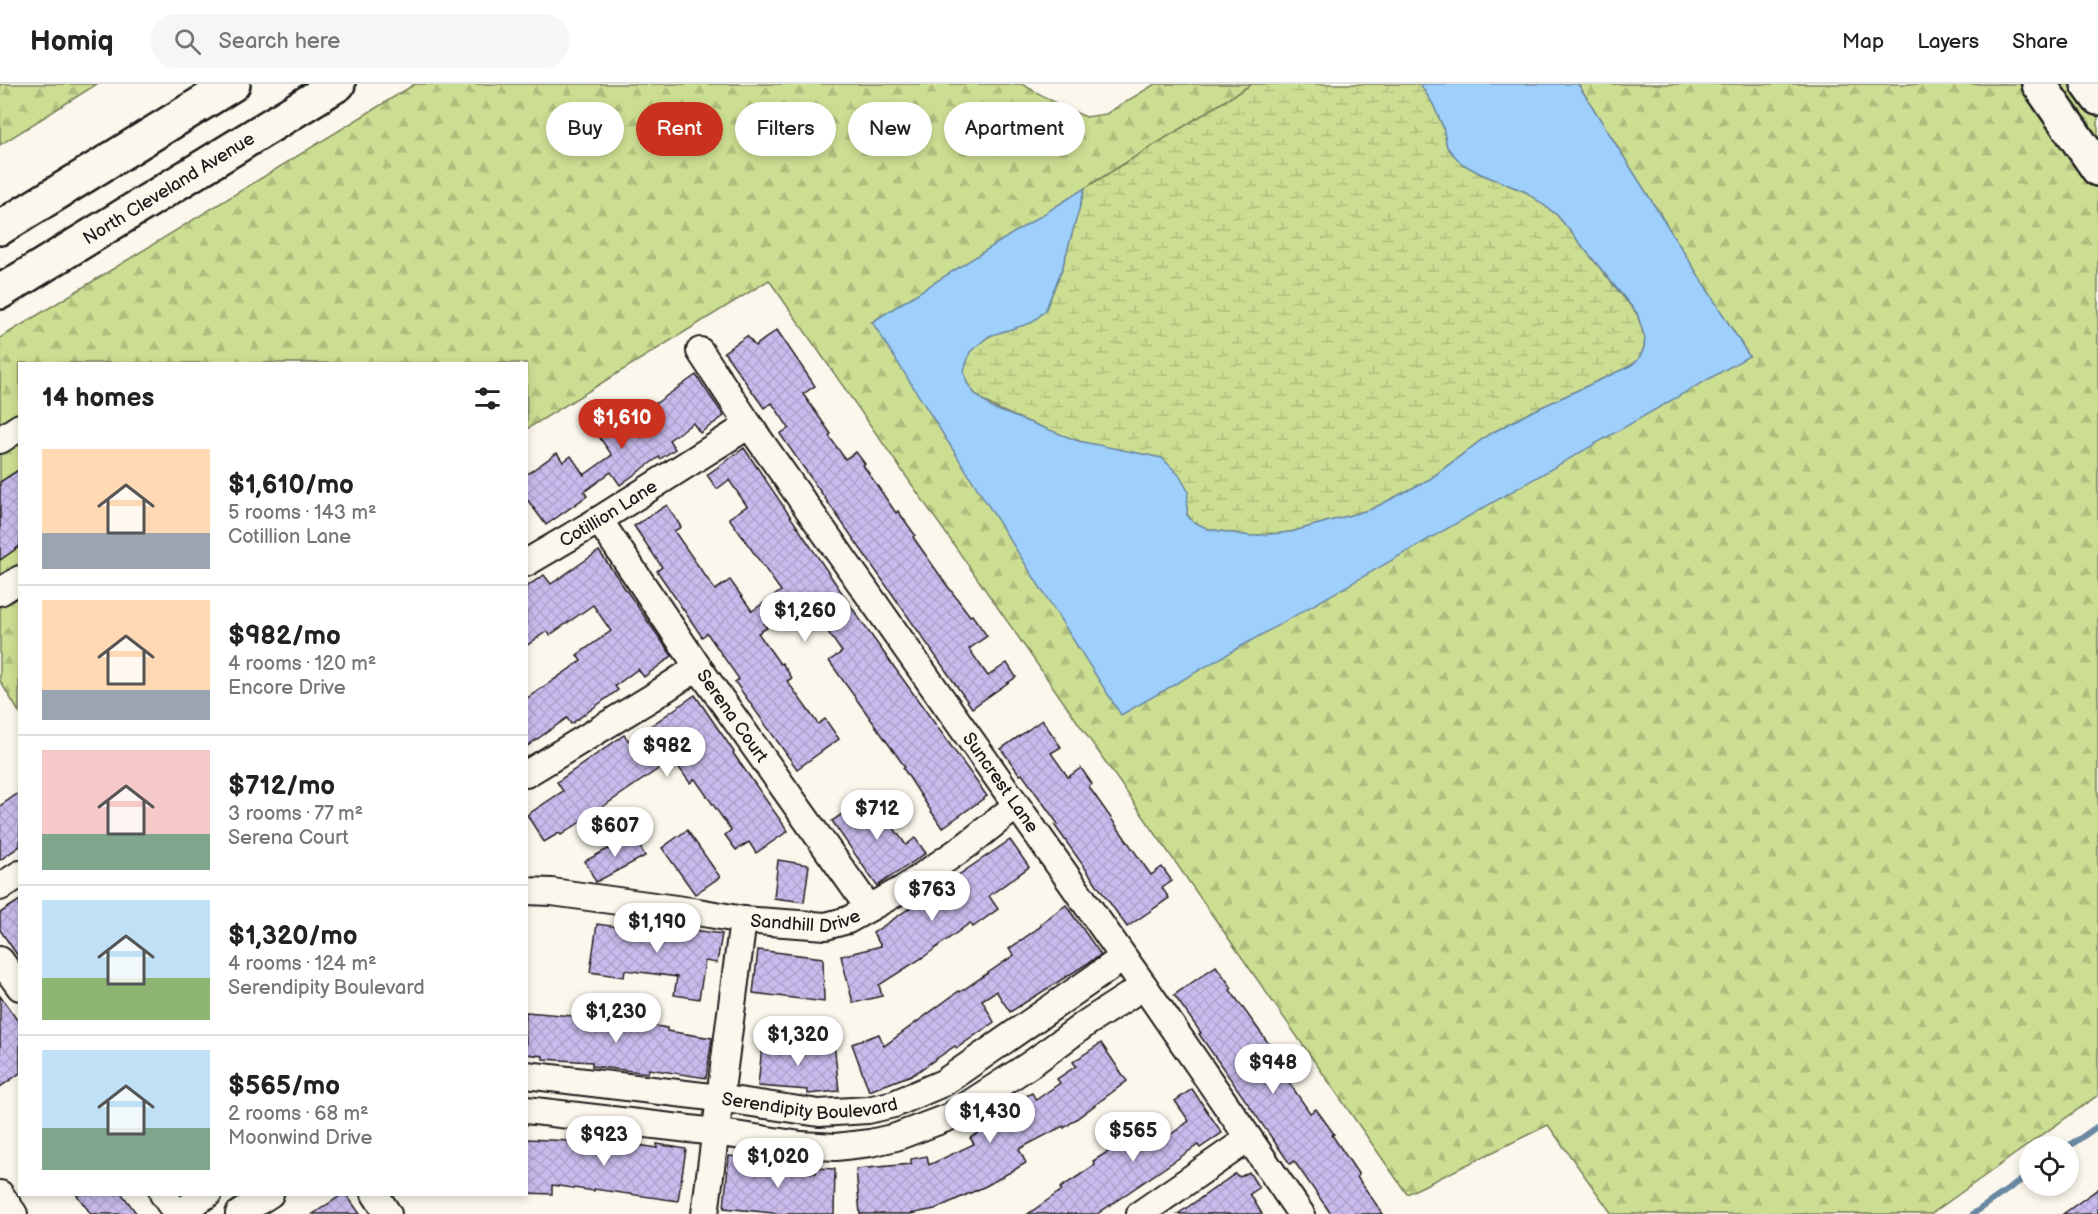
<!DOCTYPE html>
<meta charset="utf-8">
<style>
:root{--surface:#fff;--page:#f6f6f6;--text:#222;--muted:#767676;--line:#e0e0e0;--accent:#c8321e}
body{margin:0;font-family:"Balsamiq Sans",sans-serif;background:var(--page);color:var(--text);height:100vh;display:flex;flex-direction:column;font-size:22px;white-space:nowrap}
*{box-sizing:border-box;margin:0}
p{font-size:20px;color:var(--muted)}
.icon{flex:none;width:33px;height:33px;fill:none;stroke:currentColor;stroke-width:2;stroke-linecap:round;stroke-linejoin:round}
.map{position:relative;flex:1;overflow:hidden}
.details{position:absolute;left:18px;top:278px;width:510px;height:834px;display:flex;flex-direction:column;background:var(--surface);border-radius:0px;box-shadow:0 3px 9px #0003}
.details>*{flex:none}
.guide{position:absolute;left:546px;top:18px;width:570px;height:54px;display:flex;gap:12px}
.fabs{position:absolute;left:2019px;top:1052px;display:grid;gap:12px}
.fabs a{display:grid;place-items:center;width:60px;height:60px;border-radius:50%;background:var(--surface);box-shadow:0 3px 9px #0003;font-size:30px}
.price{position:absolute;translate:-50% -51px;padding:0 14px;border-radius:21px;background:#fff;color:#222;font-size:20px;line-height:39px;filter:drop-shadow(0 2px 3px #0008)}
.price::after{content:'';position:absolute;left:50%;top:36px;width:18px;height:14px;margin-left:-9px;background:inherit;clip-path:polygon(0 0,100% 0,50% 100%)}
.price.current{background:var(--accent);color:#fff}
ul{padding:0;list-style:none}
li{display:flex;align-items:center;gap:18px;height:150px;padding:0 24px}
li+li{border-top:2px solid var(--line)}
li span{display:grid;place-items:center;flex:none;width:168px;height:120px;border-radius:0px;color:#555}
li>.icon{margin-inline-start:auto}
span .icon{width:72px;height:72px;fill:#fffc;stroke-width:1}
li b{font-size:26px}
h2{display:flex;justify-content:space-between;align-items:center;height:72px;padding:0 24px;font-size:26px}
.tag{padding:0 21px;border-radius:27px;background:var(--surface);box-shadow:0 3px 9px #0003;font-size:21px;line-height:54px}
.tag.current{background:var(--accent);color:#fff}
header{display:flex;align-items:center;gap:36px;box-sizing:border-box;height:84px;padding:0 30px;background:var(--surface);border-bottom:2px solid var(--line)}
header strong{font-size:28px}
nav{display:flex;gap:33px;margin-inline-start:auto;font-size:21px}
.search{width:420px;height:54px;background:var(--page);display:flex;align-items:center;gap:15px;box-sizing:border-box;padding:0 21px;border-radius:33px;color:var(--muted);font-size:22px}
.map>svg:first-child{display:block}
.forest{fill:url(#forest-firs);stroke:#747d57;stroke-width:1.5}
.wetland{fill:url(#wetland-marsh);stroke:#747d57;stroke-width:1.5}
.water{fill:#9fd0fc;stroke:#6b88a2;stroke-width:1.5}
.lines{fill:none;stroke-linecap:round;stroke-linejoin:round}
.stream{stroke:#6b88a2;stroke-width:6}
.building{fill:url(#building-cross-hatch);stroke:#1c1c1c;stroke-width:1.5}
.minor-casing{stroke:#1c1c1c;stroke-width:30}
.major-casing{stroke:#1c1c1c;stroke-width:38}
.minor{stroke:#fbf7ec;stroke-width:26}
.major{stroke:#fbf7ec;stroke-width:33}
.labels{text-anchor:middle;stroke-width:4.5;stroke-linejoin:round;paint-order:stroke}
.street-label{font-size:18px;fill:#1c1c1c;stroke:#fbf7ec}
</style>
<header>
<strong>Homiq</strong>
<div class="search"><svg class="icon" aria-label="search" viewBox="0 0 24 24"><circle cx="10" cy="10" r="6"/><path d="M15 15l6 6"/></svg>Search here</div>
<nav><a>Map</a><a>Layers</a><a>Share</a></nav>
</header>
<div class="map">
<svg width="2098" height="1130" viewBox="0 0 2098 1130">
<defs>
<pattern id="forest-firs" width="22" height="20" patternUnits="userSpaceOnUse" patternTransform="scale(1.5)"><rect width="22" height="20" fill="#ccde92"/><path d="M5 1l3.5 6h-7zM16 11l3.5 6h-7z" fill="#afbe7d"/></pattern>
<pattern id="wetland-marsh" width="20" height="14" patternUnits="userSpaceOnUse" patternTransform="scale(1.5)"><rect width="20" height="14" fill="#ccde92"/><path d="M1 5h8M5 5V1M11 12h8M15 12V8" fill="none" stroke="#afbe7d"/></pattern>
<pattern id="building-cross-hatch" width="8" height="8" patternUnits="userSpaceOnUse" patternTransform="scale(1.5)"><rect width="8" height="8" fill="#c9bced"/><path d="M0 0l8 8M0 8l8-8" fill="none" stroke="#aca1cb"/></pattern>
</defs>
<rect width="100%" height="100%" fill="#fbf7ec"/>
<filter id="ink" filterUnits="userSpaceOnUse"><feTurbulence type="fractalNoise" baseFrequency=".0167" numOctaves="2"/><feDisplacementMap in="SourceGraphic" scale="12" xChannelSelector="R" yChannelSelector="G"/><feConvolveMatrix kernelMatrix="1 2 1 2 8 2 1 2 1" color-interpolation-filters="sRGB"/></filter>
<g filter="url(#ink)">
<g class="forest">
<path d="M0 0H97L0 61Z"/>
<path d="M415 0H1022L1061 22 1086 33 1106 30 1155 0H1252L872 238 1749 272 1578 0H2025L2098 104V1011L1931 1130H1612L1548 1041 1407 1110 769 196 527 345 526 279H20L19 628 0 597V254Z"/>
<path d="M2052 0H2075L2098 33V66Z"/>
</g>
<path class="wetland" d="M1252 0H1420L1433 20 1443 43 1447 63 1461 79 1481 90 1526 108 1557 131 1637 230 1645 254 1644 264 1638 276 1630 282 1531 328 1488 351 1430 395 1372 425 1291 448 1250 452 1208 445 1192 437 1187 430V423L1162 374C1134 368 1103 365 1076 356 1060 351 1045 344 1029 338 1002 327 947 309 969 269 978 253 1027 235 1045 227L1062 185 1085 104Z"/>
<path class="water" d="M1420 0H1578L1749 272 1121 631 872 238 1085 104 1062 185 1045 227 1031 239 989 252 970 268 964 287 967 299 974 309 992 324 1078 357 1162 374 1179 391 1188 407 1187 431 1192 437 1208 445 1250 452 1291 448 1372 425 1430 395 1488 351 1531 328 1630 282 1638 276 1644 264 1645 254 1637 229 1557 131 1526 108 1481 90 1461 79 1447 63 1443 43 1433 20Z"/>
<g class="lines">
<g class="stream">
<path d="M2068 1063 2098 1042"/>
<path d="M1973 1130 2030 1090"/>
</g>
</g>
<g class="building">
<path d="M777 246 815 302 803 310 831 350 829 352 845 375 856 368 865 380 863 381 896 429 898 427 915 451 913 453 946 500 970 532 972 531 987 552 969 565 988 592 1007 579 1016 593 972 624 780 350 789 344 772 319 764 324 724 268 747 252 755 262Z"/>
<path d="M696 291 724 332 700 349 693 339 669 356 675 365 660 375 659 373 620 401 611 388 584 408 587 412 546 441 526 414V391L557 369 563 378 571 372 584 391 612 371 597 350 616 336 621 344Z"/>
<path d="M744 364 861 537 987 712 942 744 903 684 905 683 829 577 842 568 803 512 764 540 767 544 758 549 780 580 782 579 792 594 787 597 818 640 825 635 839 655 797 685 735 598 739 595 707 549 702 553 657 487 662 483 634 442 667 421 681 443 674 447 715 506 730 496 752 527 781 507 729 434 747 422 729 396 717 405 707 391Z"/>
<path d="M20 385V462L0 476V398Z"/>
<path d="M599 467 672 572 644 593 638 585 615 602 618 606 571 640 567 634 526 663V615L581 577 577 571 611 547 593 521 550 551 547 547 526 562V503L544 491 551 500Z"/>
<path d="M695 611 734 668 733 669 788 747 756 769 749 758 736 766 725 751 731 746 695 695 690 699 673 675 561 751 559 749 544 758 527 731 563 707 557 698 624 651 629 657Z"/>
<path d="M1042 636 1061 663 1051 669 1068 693 1081 684 1092 700 1089 703 1151 791 1162 783 1172 797 1162 804 1169 814 1127 843 1055 742 1058 740 1022 690 1020 691 1001 665Z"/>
<path d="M20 708V762L0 776V722Z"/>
<path d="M865 714 872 724 882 717 892 732 888 736 906 761 915 754 926 769 877 802 832 737Z"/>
<path d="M687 746 720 793 695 810 662 764Z"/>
<path d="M634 751 645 772 596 798 585 777Z"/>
<path d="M1010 756 1029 783 989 812 998 825 973 843 970 839 925 872 879 901 882 912 853 919 841 872 881 862 873 849Z"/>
<path d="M778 776 809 781 804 818 774 814Z"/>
<path d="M20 816V875L0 846V829Z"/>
<path d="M1066 821 1101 871 1010 928 996 907 982 916 994 938 957 964 955 962 914 990 869 1007 852 960 879 950 884 962 959 907 960 908 1014 871 1009 865 1041 842 1040 840Z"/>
<path d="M641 839 722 850 717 879 705 877 699 915 674 911 677 893 625 886 624 893 590 888 597 840 640 846Z"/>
<path d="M758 866 823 874 824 918 753 909Z"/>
<path d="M1216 882 1232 904 1230 906 1282 978 1277 981 1310 1029 1316 1025 1334 1050 1332 1051 1359 1091 1357 1093 1383 1130H1331L1294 1077 1290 1080 1199 950 1201 949 1174 911Z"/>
<path d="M0 912 20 940V989L0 1003Z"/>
<path d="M526 928 621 936 667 944V947L712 954 706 994 649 985 648 989 615 985 592 982V978L543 975V972L526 970Z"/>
<path d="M763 953 787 955 786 963 834 959 839 1007 808 1010V1006L758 1002Z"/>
<path d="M1101 959 1127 997 1064 1044 1063 1042 1019 1065 1026 1079 986 1102 935 1125 910 1130H860L856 1085 911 1080V1075L927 1072 929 1081 974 1060 970 1054 1007 1032 1003 1024 1032 1009 1036 1016 1060 999 1057 995 1076 982 1073 978Z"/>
<path d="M1192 1005 1222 1049 1200 1064 1198 1061 1097 1130H1028L1062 1106 1060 1104 1095 1081 1093 1077 1155 1038 1166 1054 1189 1037 1175 1017Z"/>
<path d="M572 1053 613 1059 614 1057 657 1064V1060L686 1065 678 1117 594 1105V1107L552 1101V1110L526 1109V1055L572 1057Z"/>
<path d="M729 1072 761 1076 760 1085 816 1089V1084L835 1085 834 1130H782L724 1124Z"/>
<path d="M1249 1088 1259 1104 1250 1110 1262 1130H1178L1235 1090 1240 1093Z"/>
<path d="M2098 1105V1130H2063Z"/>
<path d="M76 1110H122L137 1130H91Z"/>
<path d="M343 1110H346L360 1130H313Z"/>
</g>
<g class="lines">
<defs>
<g id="minor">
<path id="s1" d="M700 267 749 341 1144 902 1301 1130"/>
<path d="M0 356 20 343"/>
<path id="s2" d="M599 436 698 583 869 824"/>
<path id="s3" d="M526 479 599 436 749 341"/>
<path d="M0 508 20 495"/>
<path d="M526 690 651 614 698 583"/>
<path d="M0 803 20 790"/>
<path id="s4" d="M526 807 552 808 698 828 743 836 826 842 848 836 903 805 967 761 1016 722"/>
<path d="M0 876 20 903"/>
<path id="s5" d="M526 991 719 1014 819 1029 868 1026 894 1020 943 999 1123 874"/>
<path d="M526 1026 715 1048 801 1061 836 1063 870 1059 896 1053 949 1033 1031 980 1088 938 1144 902"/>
<path d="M0 1110 14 1130"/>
<path d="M163 1110 177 1130"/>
<path d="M375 1110 388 1130"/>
<path d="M178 1130 208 1110"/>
<path d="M239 1130 270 1110"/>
<path d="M705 1130 743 836"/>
<path d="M1140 1130 1248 1055"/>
</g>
<g id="major">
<path d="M2039 0 2098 85"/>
<path d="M2088 0 2098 14"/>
<path d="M0 144 233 0"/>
<path id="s6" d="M0 208 338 0"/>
</g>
</defs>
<use href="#minor" class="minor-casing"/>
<use href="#major" class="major-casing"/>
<use href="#minor" class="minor"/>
<use href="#major" class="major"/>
</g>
</g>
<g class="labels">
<g class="street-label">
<text dy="6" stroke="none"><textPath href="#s6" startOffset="198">North Cleveland Avenue</textPath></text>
<text dy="6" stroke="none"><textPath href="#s3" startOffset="96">Cotillion Lane</textPath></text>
<text dy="6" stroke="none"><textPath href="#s2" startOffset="237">Serena Court</textPath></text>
<text dy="6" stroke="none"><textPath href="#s1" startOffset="526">Suncrest Lane</textPath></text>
<text dy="6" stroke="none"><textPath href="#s4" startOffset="282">Sandhill Drive</textPath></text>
<text dy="6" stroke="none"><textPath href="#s5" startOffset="286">Serendipity Boulevard</textPath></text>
</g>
</g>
</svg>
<div class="fabs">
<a><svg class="icon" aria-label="locate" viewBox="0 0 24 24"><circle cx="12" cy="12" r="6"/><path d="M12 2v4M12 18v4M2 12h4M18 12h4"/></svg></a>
</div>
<b class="price current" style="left:622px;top:366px">$1,610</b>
<b class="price" style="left:805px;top:559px">$1,260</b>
<b class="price" style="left:667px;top:694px">$982</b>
<b class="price" style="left:877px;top:757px">$712</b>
<b class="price" style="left:615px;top:774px">$607</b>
<b class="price" style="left:932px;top:838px">$763</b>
<b class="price" style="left:657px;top:870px">$1,190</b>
<b class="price" style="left:616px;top:960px">$1,230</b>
<b class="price" style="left:798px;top:983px">$1,320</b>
<b class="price" style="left:1273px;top:1011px">$948</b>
<b class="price" style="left:990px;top:1060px">$1,430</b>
<b class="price" style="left:1133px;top:1079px">$565</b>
<b class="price" style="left:604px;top:1083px">$923</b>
<b class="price" style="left:778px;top:1105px">$1,020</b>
<div class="guide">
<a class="tag">Buy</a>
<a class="tag current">Rent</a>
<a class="tag">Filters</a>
<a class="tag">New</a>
<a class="tag">Apartment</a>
</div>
<section class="details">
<h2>14 homes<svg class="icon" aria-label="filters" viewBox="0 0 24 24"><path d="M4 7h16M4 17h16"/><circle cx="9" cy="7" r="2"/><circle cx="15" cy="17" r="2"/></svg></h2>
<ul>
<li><span style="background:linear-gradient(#ffd9b3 70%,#9aa5b1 0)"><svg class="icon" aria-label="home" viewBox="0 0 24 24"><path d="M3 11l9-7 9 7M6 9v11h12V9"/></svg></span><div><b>$1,610/mo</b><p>5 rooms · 143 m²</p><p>Cotillion Lane</p></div></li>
<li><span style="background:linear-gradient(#ffd9b3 75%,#9aa5b1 0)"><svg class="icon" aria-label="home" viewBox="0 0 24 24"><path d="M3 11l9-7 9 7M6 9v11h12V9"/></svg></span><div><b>$982/mo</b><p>4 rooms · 120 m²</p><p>Encore Drive</p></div></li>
<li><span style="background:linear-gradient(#f6c9c9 70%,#7fa58c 0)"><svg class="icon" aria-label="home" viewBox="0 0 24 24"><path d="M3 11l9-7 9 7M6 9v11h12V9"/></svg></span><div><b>$712/mo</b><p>3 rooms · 77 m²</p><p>Serena Court</p></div></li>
<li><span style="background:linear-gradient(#bfe0f5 65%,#8fb573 0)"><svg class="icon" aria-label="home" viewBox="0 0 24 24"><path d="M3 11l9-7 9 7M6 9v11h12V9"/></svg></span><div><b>$1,320/mo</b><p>4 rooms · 124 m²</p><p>Serendipity Boulevard</p></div></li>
<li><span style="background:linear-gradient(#bfe0f5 65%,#7fa58c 0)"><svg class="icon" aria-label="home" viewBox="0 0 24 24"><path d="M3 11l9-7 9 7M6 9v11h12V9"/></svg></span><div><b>$565/mo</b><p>2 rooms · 68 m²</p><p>Moonwind Drive</p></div></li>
</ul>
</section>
</div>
